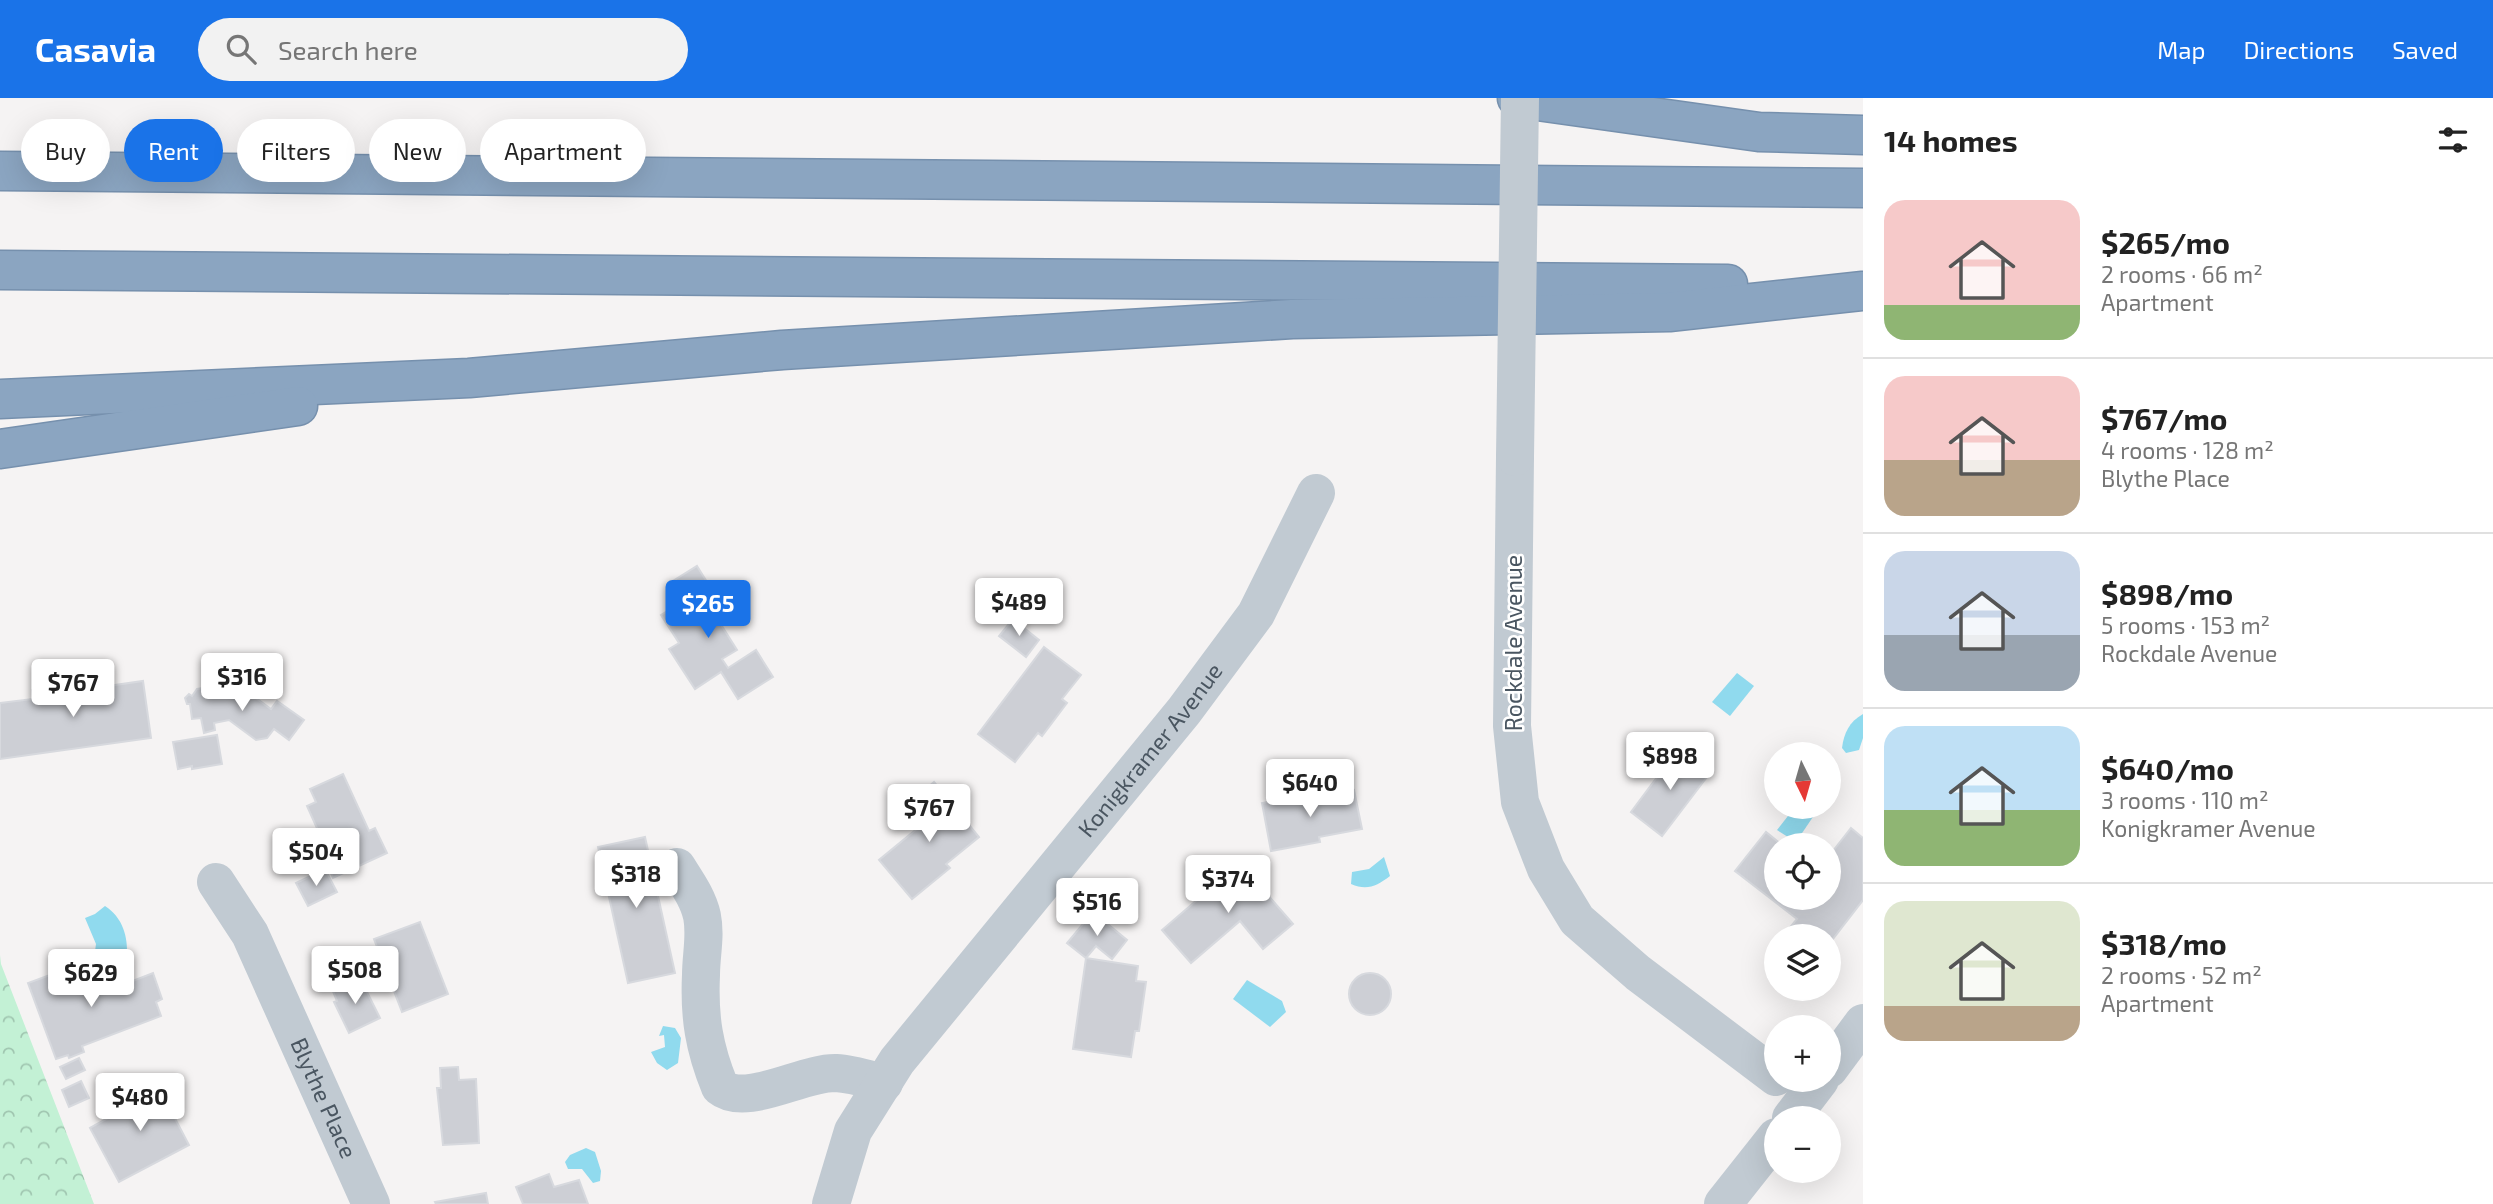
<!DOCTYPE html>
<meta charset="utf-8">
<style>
:root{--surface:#fff;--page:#f2f2f2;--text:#222;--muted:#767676;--line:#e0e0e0;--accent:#1a73e8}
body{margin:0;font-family:"Exo 2",sans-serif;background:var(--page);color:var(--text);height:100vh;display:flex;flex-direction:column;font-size:26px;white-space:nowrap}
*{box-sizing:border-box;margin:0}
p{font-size:23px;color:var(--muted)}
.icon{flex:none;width:38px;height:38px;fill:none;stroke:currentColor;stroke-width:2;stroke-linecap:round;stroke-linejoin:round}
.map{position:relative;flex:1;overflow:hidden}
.sheet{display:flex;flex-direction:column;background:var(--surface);width:630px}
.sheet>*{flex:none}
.hud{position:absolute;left:21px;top:21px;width:665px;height:63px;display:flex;gap:14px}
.needle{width:46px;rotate:175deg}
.tools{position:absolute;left:1764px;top:644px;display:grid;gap:14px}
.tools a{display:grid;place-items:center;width:77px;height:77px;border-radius:50%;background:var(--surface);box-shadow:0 7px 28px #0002;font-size:35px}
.price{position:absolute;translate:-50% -60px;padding:0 16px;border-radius:7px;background:#fff;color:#222;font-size:23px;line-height:46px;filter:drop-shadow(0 2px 4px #0008)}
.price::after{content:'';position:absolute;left:50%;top:42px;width:21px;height:16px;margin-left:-10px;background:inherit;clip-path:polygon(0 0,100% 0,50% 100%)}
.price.on{background:var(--accent);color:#fff}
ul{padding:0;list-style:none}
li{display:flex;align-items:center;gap:21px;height:175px;padding:0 21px}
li+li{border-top:2px solid var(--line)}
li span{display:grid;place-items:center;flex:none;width:196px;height:140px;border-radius:21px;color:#555}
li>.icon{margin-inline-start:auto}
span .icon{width:84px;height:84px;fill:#fffc;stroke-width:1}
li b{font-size:30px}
h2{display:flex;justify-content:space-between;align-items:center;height:84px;padding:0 21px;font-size:30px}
.pill{padding:0 24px;border-radius:32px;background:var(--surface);box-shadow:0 7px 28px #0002;font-size:24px;line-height:63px}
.pill.on{background:var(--accent);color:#fff}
header{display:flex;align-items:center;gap:42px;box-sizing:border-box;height:98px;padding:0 35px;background:var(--accent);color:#fff}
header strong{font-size:33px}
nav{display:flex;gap:38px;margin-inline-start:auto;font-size:24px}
.search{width:490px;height:63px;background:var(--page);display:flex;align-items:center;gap:18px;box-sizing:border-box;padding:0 24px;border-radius:38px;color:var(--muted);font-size:26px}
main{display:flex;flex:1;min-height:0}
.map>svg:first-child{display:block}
.forest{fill:url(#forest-crowns)}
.water{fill:#90daee}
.building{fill:#cdcfd5;stroke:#d7d9de;stroke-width:2}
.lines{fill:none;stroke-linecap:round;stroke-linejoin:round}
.highway-casing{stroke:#7690ad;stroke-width:41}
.minor{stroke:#c1cad2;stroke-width:38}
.highway{stroke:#8ba5c1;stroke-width:38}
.minor-bridge{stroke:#c1cad2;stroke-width:38}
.labels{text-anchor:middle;stroke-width:5;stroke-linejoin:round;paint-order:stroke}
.street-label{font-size:23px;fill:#4a5661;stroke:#fff}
</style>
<header>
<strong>Casavia</strong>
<div class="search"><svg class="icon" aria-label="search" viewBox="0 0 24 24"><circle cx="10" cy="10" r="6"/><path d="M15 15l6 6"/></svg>Search here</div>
<nav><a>Map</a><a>Directions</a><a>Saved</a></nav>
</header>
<main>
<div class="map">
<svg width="1863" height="1106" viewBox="0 0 1863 1106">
<defs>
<pattern id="forest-crowns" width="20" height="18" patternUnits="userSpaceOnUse" patternTransform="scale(1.75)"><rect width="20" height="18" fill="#c3f1d5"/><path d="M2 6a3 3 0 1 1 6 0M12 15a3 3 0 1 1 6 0" fill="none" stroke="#a0c6b0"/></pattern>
</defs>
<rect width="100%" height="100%" fill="#f5f3f3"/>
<path class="forest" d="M0 857 1 866 94 1106H0Z"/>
<g class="water">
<path d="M1737 575 1754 588 1730 618 1712 604Z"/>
<path d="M1863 616V640L1859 652 1846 655 1842 650C1844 635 1849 624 1863 616Z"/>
<path d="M1795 709 1819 710 1796 744 1777 732Z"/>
<path d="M1384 759 1390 778C1377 788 1367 793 1351 786L1352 774 1369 771Z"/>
<path d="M105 808C123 820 128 838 127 859L106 870 94 860 96 846 85 820 95 816Z"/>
<path d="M1247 882 1282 903 1286 914 1270 929 1233 901Z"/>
<path d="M663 928 675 930 681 940 678 965 667 972 657 965 651 954 665 949 664 937 659 938Z"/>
<path d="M586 1050 595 1054 601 1073 600 1083 593 1085 582 1071H568L565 1064 570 1057Z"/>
</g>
<g class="building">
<path d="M697 468 712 492 703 498 737 552 722 561 728 570 756 552 773 579 738 601 721 574 695 591 669 551 679 545 661 517 680 505 668 486Z"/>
<path d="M1013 521 1039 542 1026 559 999 538Z"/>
<path d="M1044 549 1081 577 1062 601 1067 605 1042 638 1038 635 1015 664 978 636Z"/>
<path d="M143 583 151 640 0 661V605L33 601 32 592 86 584 87 591Z"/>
<path d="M222 587 233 595 245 592 271 611 277 603 304 622 289 642 274 631 267 640 256 642 229 622 214 625 215 632 204 635 201 620 192 621 190 606H187L185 600 189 596 192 598 197 591Z"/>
<path d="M217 637 222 666 192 671V668L178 671 173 644Z"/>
<path d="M1678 651 1710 675 1662 738 1631 714Z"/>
<path d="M343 676 369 733 375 730 387 755 333 780 320 750 325 748 307 708 316 704 310 691Z"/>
<path d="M934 684 979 739 946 766 950 770 912 801 879 762 930 720 914 701Z"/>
<path d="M1354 692 1362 731 1319 739 1320 744 1271 753 1262 705 1311 696V700Z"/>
<path d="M1851 730 1863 740V802L1829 846V838H1783L1797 821 1735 773 1766 734 1782 747H1776V800H1829V758Z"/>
<path d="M645 739 675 875 628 885 598 749Z"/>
<path d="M1240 765 1293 826 1263 851 1240 823 1191 865 1162 832Z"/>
<path d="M325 771 337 794 308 808 296 785Z"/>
<path d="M1093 814 1127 842 1112 861 1096 848 1086 860 1067 845Z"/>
<path d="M420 824 448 896 402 914 374 841Z"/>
<path d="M1086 860 1138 868 1136 883 1146 884 1139 933H1135L1131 959 1073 951Z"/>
<path d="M66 871 68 877 84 871 94 898 153 875 162 901 156 904 161 918 82 948 84 954 69 960 68 957 56 961 28 885Z"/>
<circle cx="1370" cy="896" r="21"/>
<path d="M355 880 360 892 365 890 380 920 349 935 334 904 337 903 332 891Z"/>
<path d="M79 960 85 972 66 981 60 969Z"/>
<path d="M458 969 459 982 476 981 479 1045 443 1047 437 990H441L440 970Z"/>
<path d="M81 983 89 1000 69 1009 62 992Z"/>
<path d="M156 984 189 1047 119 1084 90 1030 122 1012 118 1005Z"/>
<path d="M549 1076 554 1089 579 1082 588 1106H523L516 1089Z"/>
<path d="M486 1095 488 1106H436L435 1104Z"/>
</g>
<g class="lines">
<defs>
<g id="highway">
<path d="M1517 0 1759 34 1863 37"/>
<path d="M0 73 1863 90"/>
<path d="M0 172 1728 186"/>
<path d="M0 301 469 280 782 252 1292 221 1669 214 1863 193"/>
<path d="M0 351 298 308"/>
</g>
</defs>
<use href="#highway" class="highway-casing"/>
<g class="minor">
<path d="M1515 359 1512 628 1520 704 1546 771 1577 822 1638 875 1776 979"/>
<path d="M677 769C687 785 698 800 702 818 706 838 701 857 701 877 699 919 704 950 720 989 746 1010 803 974 836 975 852 976 868 981 884 985"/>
<path id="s1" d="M216 784 250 836 371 1106"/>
<path d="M1829 971 1863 925"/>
<path d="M1791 1020 1820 982"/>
<path id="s2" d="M831 1106 853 1033 897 963 1184 613 1256 516 1316 395"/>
<path d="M1723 1106 1776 1039"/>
</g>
<use href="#highway" class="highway"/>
<path class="minor-bridge" d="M1515 359 1520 0"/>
</g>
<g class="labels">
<g class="street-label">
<text transform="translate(1514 545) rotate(-90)" y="8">Rockdale Avenue</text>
<text dy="8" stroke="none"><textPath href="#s2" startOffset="560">Konigkramer Avenue</textPath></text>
<text dy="8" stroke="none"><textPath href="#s1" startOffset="242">Blythe Place</textPath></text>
</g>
</g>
</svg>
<div class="tools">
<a><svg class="needle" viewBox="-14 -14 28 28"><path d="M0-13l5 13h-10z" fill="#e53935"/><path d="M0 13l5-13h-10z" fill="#767676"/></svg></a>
<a><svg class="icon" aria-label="locate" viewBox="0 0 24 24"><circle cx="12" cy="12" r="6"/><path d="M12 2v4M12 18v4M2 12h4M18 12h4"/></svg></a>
<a><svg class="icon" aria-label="layers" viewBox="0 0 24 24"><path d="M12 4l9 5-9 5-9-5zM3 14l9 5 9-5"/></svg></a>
<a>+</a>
<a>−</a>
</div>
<b class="price" style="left:1019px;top:540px">$489</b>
<b class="price on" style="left:708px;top:542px">$265</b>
<b class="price" style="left:242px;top:615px">$316</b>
<b class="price" style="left:73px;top:621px">$767</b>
<b class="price" style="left:1670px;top:694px">$898</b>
<b class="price" style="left:1310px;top:721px">$640</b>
<b class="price" style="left:929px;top:746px">$767</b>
<b class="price" style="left:316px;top:790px">$504</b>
<b class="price" style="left:636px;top:812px">$318</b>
<b class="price" style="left:1228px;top:817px">$374</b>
<b class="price" style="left:1097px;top:840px">$516</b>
<b class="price" style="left:355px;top:908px">$508</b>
<b class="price" style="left:91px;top:911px">$629</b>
<b class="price" style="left:140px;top:1035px">$480</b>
<div class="hud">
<a class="pill">Buy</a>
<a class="pill on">Rent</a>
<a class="pill">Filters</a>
<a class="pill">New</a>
<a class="pill">Apartment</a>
</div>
</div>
<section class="sheet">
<h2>14 homes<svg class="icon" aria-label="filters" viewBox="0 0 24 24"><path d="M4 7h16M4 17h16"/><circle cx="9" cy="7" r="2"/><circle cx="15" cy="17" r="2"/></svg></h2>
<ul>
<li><span style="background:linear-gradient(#f6c9c9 75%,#8fb573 0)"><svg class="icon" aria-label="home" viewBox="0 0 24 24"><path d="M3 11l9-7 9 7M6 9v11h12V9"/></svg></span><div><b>$265/mo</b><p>2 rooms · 66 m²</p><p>Apartment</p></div></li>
<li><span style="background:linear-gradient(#f6c9c9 60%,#b9a48a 0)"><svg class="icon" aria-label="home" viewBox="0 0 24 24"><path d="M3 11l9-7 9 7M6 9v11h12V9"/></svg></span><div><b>$767/mo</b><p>4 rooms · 128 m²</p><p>Blythe Place</p></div></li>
<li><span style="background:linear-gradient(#c9d6e8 60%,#9aa5b1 0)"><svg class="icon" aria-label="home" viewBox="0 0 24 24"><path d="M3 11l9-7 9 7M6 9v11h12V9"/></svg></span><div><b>$898/mo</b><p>5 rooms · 153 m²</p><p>Rockdale Avenue</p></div></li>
<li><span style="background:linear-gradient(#bfe0f5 60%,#8fb573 0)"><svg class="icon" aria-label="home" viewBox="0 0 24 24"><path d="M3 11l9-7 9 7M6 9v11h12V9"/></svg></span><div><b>$640/mo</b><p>3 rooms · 110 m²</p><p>Konigkramer Avenue</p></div></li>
<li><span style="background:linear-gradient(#dfe7d0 75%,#b9a48a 0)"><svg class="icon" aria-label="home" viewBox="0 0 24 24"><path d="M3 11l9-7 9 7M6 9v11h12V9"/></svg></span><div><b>$318/mo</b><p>2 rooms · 52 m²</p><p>Apartment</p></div></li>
</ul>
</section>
</main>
